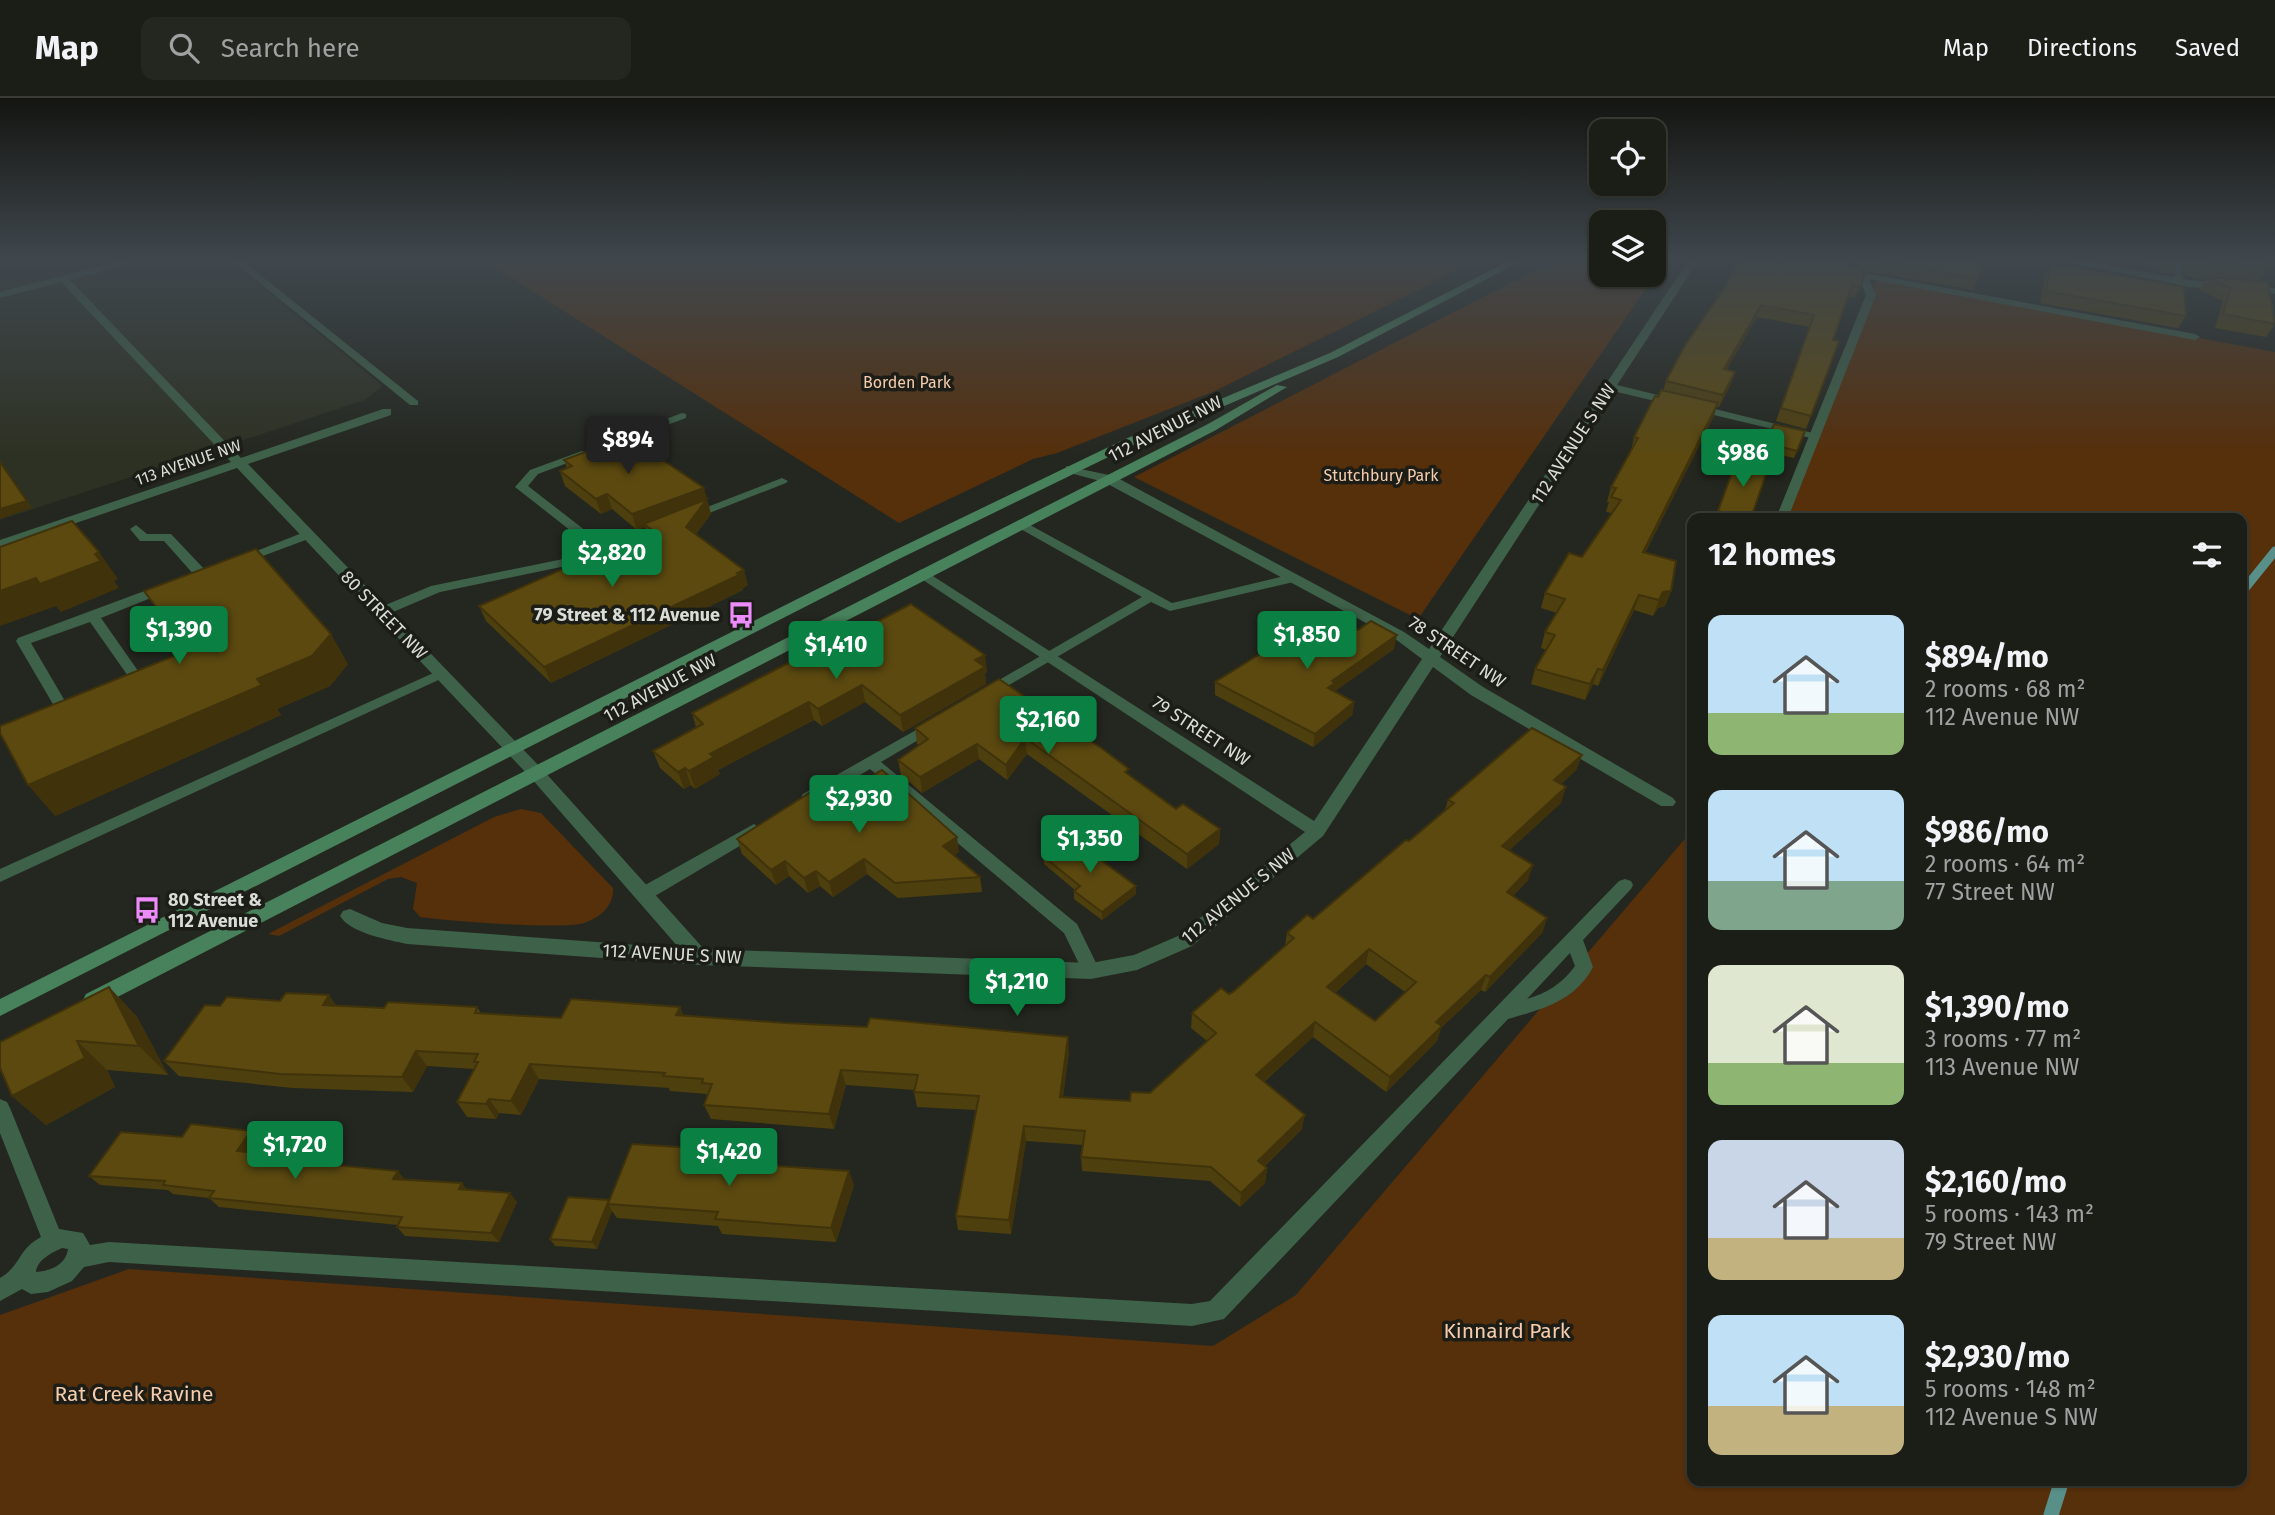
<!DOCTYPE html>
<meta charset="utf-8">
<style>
:root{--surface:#1b1d17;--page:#242620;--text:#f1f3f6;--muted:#a0a2a1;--line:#393b36;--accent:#0b8043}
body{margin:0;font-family:"Fira Sans",sans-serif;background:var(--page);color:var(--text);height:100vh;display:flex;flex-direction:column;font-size:26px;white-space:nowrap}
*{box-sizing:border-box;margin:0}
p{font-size:23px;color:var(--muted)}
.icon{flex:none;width:38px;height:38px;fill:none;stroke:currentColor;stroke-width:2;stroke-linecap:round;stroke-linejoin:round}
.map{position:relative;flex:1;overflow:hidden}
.panel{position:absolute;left:1687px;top:415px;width:560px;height:973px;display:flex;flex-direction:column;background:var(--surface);border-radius:14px;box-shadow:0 2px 5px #0004,0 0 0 2px var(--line)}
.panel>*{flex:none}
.tools{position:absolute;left:1589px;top:21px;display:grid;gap:14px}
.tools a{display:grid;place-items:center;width:77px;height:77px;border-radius:14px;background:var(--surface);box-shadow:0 2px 5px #0004,0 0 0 2px var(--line);font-size:35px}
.price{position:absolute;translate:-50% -60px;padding:0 16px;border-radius:7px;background:var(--accent);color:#fff;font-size:23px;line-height:46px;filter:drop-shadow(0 2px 4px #0008)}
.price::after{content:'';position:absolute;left:50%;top:42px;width:21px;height:16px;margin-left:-10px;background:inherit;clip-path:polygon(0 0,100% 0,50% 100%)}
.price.selected{background:#222;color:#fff}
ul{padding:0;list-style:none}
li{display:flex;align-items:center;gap:21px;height:175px;padding:0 21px}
li span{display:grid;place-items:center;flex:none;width:196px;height:140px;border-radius:14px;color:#555}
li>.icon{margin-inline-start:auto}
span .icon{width:84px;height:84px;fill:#fffc;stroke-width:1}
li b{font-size:30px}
h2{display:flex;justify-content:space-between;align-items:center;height:84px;padding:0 21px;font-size:30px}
header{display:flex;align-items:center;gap:42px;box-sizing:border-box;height:98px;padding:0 35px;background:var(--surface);border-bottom:2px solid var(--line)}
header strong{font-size:33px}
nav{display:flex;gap:38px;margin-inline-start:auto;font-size:24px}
.search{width:490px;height:63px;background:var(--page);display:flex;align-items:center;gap:18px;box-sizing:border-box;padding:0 24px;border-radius:14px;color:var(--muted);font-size:26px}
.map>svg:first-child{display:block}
.built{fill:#2d3123}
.green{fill:#562f0b}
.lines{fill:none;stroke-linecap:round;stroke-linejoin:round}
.stream-far1{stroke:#589089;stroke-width:9}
.stream{stroke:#589089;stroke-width:15}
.service{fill:#3e6149;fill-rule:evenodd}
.minor{fill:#3e6149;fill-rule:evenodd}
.secondary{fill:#48825c;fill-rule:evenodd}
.wall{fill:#4e3f0e;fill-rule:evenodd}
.shaded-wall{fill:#40330b}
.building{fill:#5b4910;stroke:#40330b;stroke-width:2;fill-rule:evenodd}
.labels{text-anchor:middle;stroke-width:7;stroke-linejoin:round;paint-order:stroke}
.far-park-label{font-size:16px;fill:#f6ccad;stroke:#1b1d16}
.far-street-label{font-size:16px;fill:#dadcd7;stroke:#1b1d16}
.street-label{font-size:18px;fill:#dadcd7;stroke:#1b1d16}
.poi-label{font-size:18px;font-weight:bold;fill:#dadcd7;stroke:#1b1d16;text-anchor:end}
.near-park-label{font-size:21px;fill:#f6ccad;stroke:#1b1d16}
</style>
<header>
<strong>Map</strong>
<div class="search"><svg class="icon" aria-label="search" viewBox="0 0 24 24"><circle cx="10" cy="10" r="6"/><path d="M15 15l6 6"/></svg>Search here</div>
<nav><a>Map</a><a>Directions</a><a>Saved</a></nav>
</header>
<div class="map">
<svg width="2275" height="1417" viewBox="0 0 2275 1417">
<rect width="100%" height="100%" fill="#24271f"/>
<path class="built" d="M0 160H226L383 288 365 302 0 422Z"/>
<g class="green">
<path d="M480 160H1482L1215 293 1057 355 1033 361 899 425Z"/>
<path d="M1559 160H1601V177H1654V160H1667L1418 521 1134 379Z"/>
<path d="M1877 181 2275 254V1417H0V1217L129 1171 1213 1248 1296 1197 1689 736 1692 665V1382H2242V420H1782Z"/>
<path d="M521 711 541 715 613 790C614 808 600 820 584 825 562 832 446 823 420 819L413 811 417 785 401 779 388 781 279 838 268 836 494 719Z"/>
</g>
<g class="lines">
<path class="stream-far1" d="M2242 494 2275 453"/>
<path class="stream" d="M2051 1417 2062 1382"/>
<g class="service">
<path d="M229 160H239L418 303V307H410Z"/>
<path d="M1844 160H1852V169L1859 174 2195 236 2200 239 2195 242 1869 181 1876 197 1788 420H1776L1866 197 1861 184 1844 170Z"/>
<path d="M2173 160H2181L2183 185 2175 183Z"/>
<path d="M682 315 686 316V320L613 347 603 345Z"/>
<path d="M582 353 586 354V358L538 376 528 388 604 447 653 429 657 430V436L580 465 440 494 386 517H376V511L431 488 573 459 594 451 515 389 530 372Z"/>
<path d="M782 380 788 383 786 385 694 421H686L684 418Z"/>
<path d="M1021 422 1172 505 1293 476 1299 480 1298 483 1170 513 1151 504 987 600 980 595 982 592 1142 499 1017 429V423Z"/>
<path d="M136 427 147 436H171L206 473V479H196L164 443H140L130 431Z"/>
<path d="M307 433 311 434V440L244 465H236L234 462Z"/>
<path d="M166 485 172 489 171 492 101 520 143 580C138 587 125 590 117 588L115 585 128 578 90 524 31 545 69 610 67 613H57L16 543 18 540Z"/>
<path d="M440 572 447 576 445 579 0 784V771Z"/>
<path d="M932 623 939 628 937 631 881 664 1077 826 1100 873 1097 878 1091 880 1085 878 1064 835 870 671 815 704H803L801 700 803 696Z"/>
<path d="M754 726 762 732 760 736 650 801H638L636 796 638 791Z"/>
<path d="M1625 781 1631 783 1633 787 1631 791 1583 842 1593 869C1575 903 1543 911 1508 921L1224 1221 1192 1228 109 1164 84 1169 72 1183 48 1194 31 1196 22 1191 0 1203V1180C21 1168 18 1151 41 1139L0 1035V1001L7 1004 10 1010 59 1131 83 1135 90 1147 109 1144 1192 1206 1210 1203 1619 783ZM1570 855 1575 868C1563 885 1547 895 1527 901ZM62 1150 68 1151C66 1167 50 1173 36 1174 37 1162 51 1155 62 1150Z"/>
</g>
<g class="minor">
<path d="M131 160H148L70 182 241 360 383 311H391V317L248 366 543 672 704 851 1091 865 1134 857 1178 838 1305 734 917 478 915 475 922 471 1314 723 1422 561 1394 540 1104 384 1066 374V368L1114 378 1404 534 1429 551 1690 160H1700L1617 287 1821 337 1815 341 1613 293 1440 559 1483 589 1673 700 1676 704 1673 708H1661L1471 597 1433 569 1323 738 1192 848 1137 872 1091 881 699 867 407 846C389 842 350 835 340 818L343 813 350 811 382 825 407 830 679 850 531 680 237 370 0 451V442L231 364 61 184 0 200V194Z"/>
<path d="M2046 160H2068L2190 182 2275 190V196L2190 189Z"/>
</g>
<g class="secondary">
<path d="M1514 160H1527L1338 259 1131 348 899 461 0 918V901L889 455 1123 342 1330 255Z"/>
<path d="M1277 287 1287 289 1216 332 100 908 93 910 86 908 83 902 86 896 1208 326Z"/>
</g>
</g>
<g class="wall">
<path d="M1854 160H1983L1978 181 1973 192 1860 172 1855 168Z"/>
<path d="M2130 160H2181L2172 176 2159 174Z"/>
<path d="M2182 160H2267L2268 169 2259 183 2275 226 2266 239 2215 230 2223 203 2199 192 2206 181 2185 178Z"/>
<path d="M2051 165 2186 218 2178 230 2040 205 2045 177Z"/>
<path d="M1865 177 1855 200 1848 199 1833 242 1811 318 1806 331 1776 323 1810 229 1757 219 1726 272 1735 274 1731 286 1719 309H1717L1713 320 1645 455 1671 493 1665 508 1658 510 1653 518 1634 512 1598 588 1593 586 1585 602 1531 586 1535 571 1546 552 1541 550 1545 534 1557 515 1541 510 1545 495 1582 459 1612 415 1606 414 1609 404H1607L1611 389 1631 354 1634 339 1658 299 1663 293 1666 283 1725 189Z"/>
<path d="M1774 326 1805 333 1794 360 1763 353Z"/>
<path d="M564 362 708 405 711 416 696 436 748 487 743 490V492L551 585 486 523 479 508 647 434 645 429 637 432 612 411 601 416 565 388 560 373 567 370Z"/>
<path d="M1734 368 1751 420H1715Z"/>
<path d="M144 493 348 566 330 588 277 611 281 617 55 718 187 553 165 523Z"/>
<path d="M1358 532 1394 551 1335 593 1354 604 1352 617 1313 649 1215 597V584Z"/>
<path d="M842 542 987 574 985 575 986 586 903 634 865 604 822 628 814 622 718 672 720 676 695 691 691 687 684 691 660 670 653 653 696 629 692 615Z"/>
<path d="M999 581 1176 711 1220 731 1219 746 1187 771 1027 656 1007 682 979 661 922 695 901 677 898 662 919 647 917 646 915 630Z"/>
<path d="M1582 657 1576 672 1561 686V705L1509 752 1528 782 1513 798 1547 820 1542 835 1485 894 1481 892 1441 930 1437 943 1386 994 1313 939 1264 984 1302 1031 1264 1069 1267 1070 1265 1085 1240 1109 1210 1083 1082 1073 1081 1059 1083 1047 1026 1043 1011 1136 958 1132 956 1118 976 1012 917 1009 914 994 915 992 846 987 834 1031 711 1021 704 1007 707 996 670 993 669 990 539 981 521 1017 499 1015 496 1021 467 1019 457 1004 474 971 427 968 413 994 293 990 179 978 164 963 220 908H337L384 910 477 909 481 915 561 920 680 909 683 917 1069 954 1063 999 1130 1003 1150 995 1207 943 1191 930 1192 915 1233 894 1285 848 1287 835 1313 821 1409 743 1445 712 1448 702ZM1366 866 1405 894 1375 923 1335 895Z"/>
<path d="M837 699 959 754 954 757 980 779 982 794 898 800 867 776 833 799 820 788 808 795 789 778 776 787 742 756 737 741Z"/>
<path d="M1043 758 1136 788V796L1102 822 1074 801V793L1075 792 1044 766Z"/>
<path d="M109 889 137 919 168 977 107 972 115 989 46 1027 12 998Z"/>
<path d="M182 1039 260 1042 252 1054 283 1058 287 1063 405 1081 462 1085 467 1092 517 1104 499 1144 405 1138 397 1129 398 1127 219 1109 209 1100 173 1096 168 1092 100 1087 89 1078Z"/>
<path d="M700 1063 854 1087 836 1144 722 1136 718 1128 617 1120 612 1113 597 1151 555 1148 550 1141 609 1102Z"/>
</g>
<g class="shaded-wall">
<path d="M1761 207 1757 219 1720 284 1724 271Z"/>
<path d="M1735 274 1731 286 1719 309 1723 297Z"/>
<path d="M1718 305 1713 320 1638 469 1643 454Z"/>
<path d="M5 370 32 410 0 421V411Z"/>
<path d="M704 390 711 416 690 444 686 429 644 426 645 429 637 432 632 416Z"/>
<path d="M607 396 612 411 601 416 596 401Z"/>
<path d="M99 454 118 481 114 483 119 490 61 514 56 508 0 528V493Z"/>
<path d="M744 472 748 487 743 490V492L551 585 544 569Z"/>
<path d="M1671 493 1665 508 1658 510 1653 518 1659 502 1663 494Z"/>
<path d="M1639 497 1634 512 1598 588 1603 572Z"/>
<path d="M331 536 348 566 330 588 277 611 281 617 55 718 28 687Z"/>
<path d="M1397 537 1394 551 1334 594 1328 590 1332 583Z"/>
<path d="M985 557 987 574 985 575 986 586 903 634 900 617 975 562Z"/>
<path d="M1598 571 1593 586 1585 602 1590 586Z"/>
<path d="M862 587 865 604 822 628 818 611Z"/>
<path d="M809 604 814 622 718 672 720 676 695 691 689 673 710 656Z"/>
<path d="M1354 604 1352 617 1313 649 1315 636Z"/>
<path d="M1025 640 1027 656 1007 682 1006 667Z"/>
<path d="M977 646 979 661 922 695 920 679Z"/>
<path d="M1582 657 1576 672 1549 698 1554 682Z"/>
<path d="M685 670 691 687 684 691 678 674Z"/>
<path d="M1566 689 1561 705 1497 764 1502 748Z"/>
<path d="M1220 731 1219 746 1187 771V756Z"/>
<path d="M957 739 959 754 946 763 943 748Z"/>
<path d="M864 761 867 776 833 799 829 784Z"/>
<path d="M785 763 789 778 776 787 771 772Z"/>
<path d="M1533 767 1528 782 1502 809 1507 794Z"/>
<path d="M816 773 820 788 808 795 804 780Z"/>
<path d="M1136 788V796L1102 822V814Z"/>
<path d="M1547 820 1542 835 1485 894 1490 879Z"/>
<path d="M1369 851 1366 866 1324 904 1327 889Z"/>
<path d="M1486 877 1481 892 1441 930 1437 943 1386 994 1390 979 1436 924Z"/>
<path d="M109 889 137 919 168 977 139 948Z"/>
<path d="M329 897 340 913 323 907Z"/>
<path d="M680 909 686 924 676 917Z"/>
<path d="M1315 924 1313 939 1254 992 1256 977Z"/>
<path d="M1068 939 1069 954 1061 1013 1060 999Z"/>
<path d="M77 943 107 972 115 989 46 1027 12 998Z"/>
<path d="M416 953 427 968 413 994 402 979Z"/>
<path d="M530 966 539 981 521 1017 511 1003Z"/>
<path d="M841 972 846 987 834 1031 829 1016Z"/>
<path d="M489 1001 499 1015 496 1021 486 1006Z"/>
<path d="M1305 1017 1302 1031 1256 1077 1258 1063Z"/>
<path d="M1024 1028 1026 1043 1011 1136 1009 1122Z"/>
<path d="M251 1033 260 1042 247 1062 237 1053Z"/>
<path d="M694 1050 701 1065 690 1062Z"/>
<path d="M1267 1070 1265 1085 1240 1109 1241 1095Z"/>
<path d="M398 1073 405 1082 393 1081Z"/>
<path d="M849 1073 854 1087 836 1144 831 1130Z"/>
<path d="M462 1085 469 1095 459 1091Z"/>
<path d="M510 1095 517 1104 499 1144 491 1135Z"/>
<path d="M608 1106 612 1113 597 1151 592 1144Z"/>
</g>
<g class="building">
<path d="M1740 160H1847L1865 177 1860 189 1852 187 1833 242 1839 243 1811 318 1781 310 1814 217 1761 207 1724 271 1735 274 1723 297 1666 283 1684 249 1725 189Z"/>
<path d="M1865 160H1983L1978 181Z"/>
<path d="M2195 160H2267L2268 169 2195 162Z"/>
<path d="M2051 165 2184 189 2186 218 2046 193Z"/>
<path d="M2207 179 2268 184 2275 226 2223 216 2231 190Z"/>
<path d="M1661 292 1718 305 1643 454 1676 463 1671 493 1663 494 1659 502 1639 497 1603 572 1598 571 1590 586 1535 571 1555 537 1545 534 1565 501 1545 495 1569 455 1582 459 1621 402 1611 399 1616 390 1611 389 1638 340 1634 339 1655 298 1658 299Z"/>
<path d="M1774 326 1805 333 1797 353 1766 345Z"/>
<path d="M627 338 704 390 632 416 607 396 596 401 560 373 572 368 564 362Z"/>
<path d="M1737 361 1768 370 1751 420H1747L1718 413Z"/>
<path d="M0 364 27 403 0 411Z"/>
<path d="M707 401 686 429 744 472 737 475 739 477 544 569 479 508 652 432 644 426Z"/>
<path d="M72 423 99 454 95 456 101 463 40 486 36 480 0 493V449Z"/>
<path d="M256 451 331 536 312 558 257 581 262 587 28 687 0 635V628L189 552 144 493Z"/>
<path d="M911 506 985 557 975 562 985 569 900 617 862 587 818 611 809 604 710 656 714 659 689 673 685 670 678 674 653 653 703 626 692 615 804 557 839 540 842 542Z"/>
<path d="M1326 515 1358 532 1371 523 1397 537 1332 583 1335 585 1328 590 1354 604 1315 636 1215 584Z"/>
<path d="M999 581 1104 652 1129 671 1125 674 1176 711 1183 706 1220 731 1187 756 1025 640 1006 667 977 646 920 679 898 662 928 641 915 630Z"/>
<path d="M1532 630 1582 657 1554 682 1566 689 1502 748 1533 767 1507 794 1547 820 1490 879 1486 877 1436 924 1442 928 1390 979 1315 924 1256 977 1305 1017 1258 1063 1267 1070 1241 1095 1211 1069 1081 1059 1085 1033 1024 1028 1009 1122 956 1118 979 998 914 994 918 977 841 972 829 1016 704 1007 712 986 702 985 703 981 663 978 665 975 530 966 511 1003 489 1001 486 1006 457 1004 478 964H474L478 956 416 953 402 979 280 976 164 963 205 907 220 908 227 899 280 903 286 895 329 897 323 907 384 910 388 904 477 909 475 915 561 920 571 901 680 909 676 917 785 925 867 929 870 920 1068 939 1060 999 1130 1003 1131 994 1150 995 1216 935 1192 915 1221 890 1229 896 1233 894 1294 840 1287 835 1307 817 1313 821 1406 742 1409 743 1454 705 1448 702ZM1369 851 1416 884 1375 923 1327 889Z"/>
<path d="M882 672 957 739 943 748 980 779 895 785 864 761 829 784 816 773 804 780 785 763 771 772 737 741 822 687 837 699Z"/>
<path d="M1071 740 1136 788 1102 814 1074 793 1080 788 1043 758Z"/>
<path d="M109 889 139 948 77 943 85 960 12 998 0 970V944Z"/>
<path d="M191 1026 251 1033 237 1053 283 1058 280 1062 398 1073 393 1081 462 1085 459 1091 510 1095 491 1135 397 1129 402 1119 209 1100 214 1093 163 1087 165 1083 89 1078 121 1034 182 1039Z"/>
<path d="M632 1046 694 1050 690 1062 849 1073 831 1130 715 1121 718 1114 608 1106Z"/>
<path d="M568 1099 609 1102 592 1144 550 1141Z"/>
</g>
<linearGradient id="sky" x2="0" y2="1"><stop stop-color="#141511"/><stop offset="0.45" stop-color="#3f474d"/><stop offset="1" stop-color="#3f474d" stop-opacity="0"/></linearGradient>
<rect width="2275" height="359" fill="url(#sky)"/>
<defs>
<symbol id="bus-bare" viewBox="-9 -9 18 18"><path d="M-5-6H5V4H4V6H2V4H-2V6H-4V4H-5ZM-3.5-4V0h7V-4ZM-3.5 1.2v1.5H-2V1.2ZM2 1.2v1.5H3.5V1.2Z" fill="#ec8cfa" stroke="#1b1d16" stroke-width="2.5" paint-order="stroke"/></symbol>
</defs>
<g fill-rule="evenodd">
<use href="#bus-bare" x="722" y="498" width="38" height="38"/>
<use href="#bus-bare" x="128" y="793" width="38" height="38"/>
</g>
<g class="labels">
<g class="far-park-label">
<text x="907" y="290">Borden Park</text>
<text x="1381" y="383">Stutchbury Park</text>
</g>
<g class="far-street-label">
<text transform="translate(188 364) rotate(-19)" y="6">113 AVENUE NW</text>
</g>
<g class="street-label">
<text transform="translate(1165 331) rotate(-27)" y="6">112 AVENUE NW</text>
<text transform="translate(1573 346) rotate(-57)" y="6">112 AVENUE S NW</text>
<text transform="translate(384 517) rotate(46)" y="6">80 STREET NW</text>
<text transform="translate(1457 554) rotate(34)" y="6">78 STREET NW</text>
<text transform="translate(660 590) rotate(-28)" y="6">112 AVENUE NW</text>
<text transform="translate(1201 633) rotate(33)" y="6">79 STREET NW</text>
<text transform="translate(1238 798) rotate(-39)" y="6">112 AVENUE S NW</text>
<text transform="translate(672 856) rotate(3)" y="6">112 AVENUE S NW</text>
</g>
<g class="poi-label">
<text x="720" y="523">79 Street &amp; 112 Avenue</text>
<text x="168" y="808" text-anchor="start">80 Street &amp;<tspan x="168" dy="21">112 Avenue</tspan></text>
</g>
<g class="near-park-label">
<text x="1507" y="1240">Kinnaird Park</text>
<text x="134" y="1303">Rat Creek Ravine</text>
</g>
</g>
</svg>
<div class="tools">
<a><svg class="icon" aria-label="locate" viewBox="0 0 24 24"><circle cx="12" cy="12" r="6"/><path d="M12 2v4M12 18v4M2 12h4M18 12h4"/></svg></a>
<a><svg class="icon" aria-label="layers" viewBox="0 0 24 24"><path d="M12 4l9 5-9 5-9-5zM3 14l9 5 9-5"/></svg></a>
</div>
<b class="price selected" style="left:628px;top:378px">$894</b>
<b class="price" style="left:1743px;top:391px">$986</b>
<b class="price" style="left:612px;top:491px">$2,820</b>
<b class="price" style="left:179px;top:568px">$1,390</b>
<b class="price" style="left:1307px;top:573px">$1,850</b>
<b class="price" style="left:836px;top:583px">$1,410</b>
<b class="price" style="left:1048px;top:658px">$2,160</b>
<b class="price" style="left:859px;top:737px">$2,930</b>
<b class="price" style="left:1090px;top:777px">$1,350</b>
<b class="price" style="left:1017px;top:920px">$1,210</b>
<b class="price" style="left:295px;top:1083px">$1,720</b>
<b class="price" style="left:729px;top:1090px">$1,420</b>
<section class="panel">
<h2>12 homes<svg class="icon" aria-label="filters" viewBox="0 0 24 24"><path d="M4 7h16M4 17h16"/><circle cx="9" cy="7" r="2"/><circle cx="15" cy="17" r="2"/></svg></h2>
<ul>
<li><span style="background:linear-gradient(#bfe0f5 70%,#8fb573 0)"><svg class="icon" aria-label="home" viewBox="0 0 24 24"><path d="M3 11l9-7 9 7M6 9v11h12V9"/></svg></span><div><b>$894/mo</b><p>2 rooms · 68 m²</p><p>112 Avenue NW</p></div></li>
<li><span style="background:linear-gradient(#bfe0f5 65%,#7fa58c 0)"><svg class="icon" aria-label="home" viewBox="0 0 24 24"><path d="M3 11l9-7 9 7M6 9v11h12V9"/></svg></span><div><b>$986/mo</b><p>2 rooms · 64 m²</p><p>77 Street NW</p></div></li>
<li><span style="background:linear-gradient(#dfe7d0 70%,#8fb573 0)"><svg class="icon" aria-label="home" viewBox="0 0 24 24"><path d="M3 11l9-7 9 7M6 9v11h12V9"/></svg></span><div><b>$1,390/mo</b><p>3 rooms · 77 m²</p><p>113 Avenue NW</p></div></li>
<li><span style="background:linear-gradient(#c9d6e8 70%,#c2b280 0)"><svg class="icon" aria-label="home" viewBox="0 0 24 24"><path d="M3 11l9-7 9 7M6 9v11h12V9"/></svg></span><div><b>$2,160/mo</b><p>5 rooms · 143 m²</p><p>79 Street NW</p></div></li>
<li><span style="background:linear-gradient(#bfe0f5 65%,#c2b280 0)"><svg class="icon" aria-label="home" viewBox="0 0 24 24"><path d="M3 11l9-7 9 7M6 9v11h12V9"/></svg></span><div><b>$2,930/mo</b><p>5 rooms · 148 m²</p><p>112 Avenue S NW</p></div></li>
</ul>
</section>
</div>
